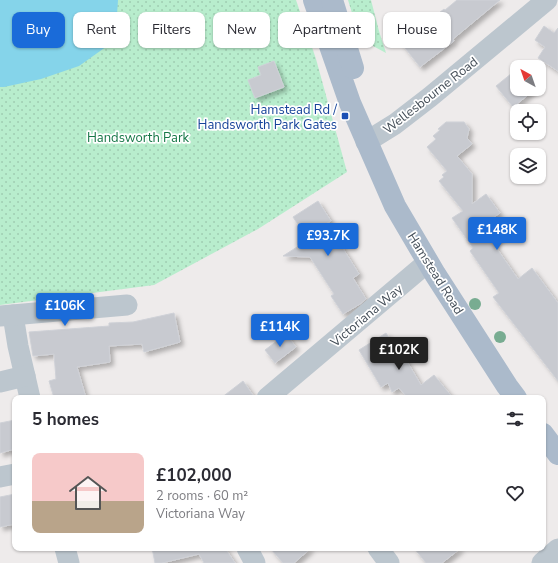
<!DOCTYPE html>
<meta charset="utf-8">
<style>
:root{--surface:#fff;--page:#f2f2f3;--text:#2b2b33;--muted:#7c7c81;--accent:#1a6bd9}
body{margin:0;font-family:"Nunito Sans",sans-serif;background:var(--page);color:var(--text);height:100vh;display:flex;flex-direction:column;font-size:15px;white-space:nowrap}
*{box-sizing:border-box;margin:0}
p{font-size:13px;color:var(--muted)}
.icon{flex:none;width:22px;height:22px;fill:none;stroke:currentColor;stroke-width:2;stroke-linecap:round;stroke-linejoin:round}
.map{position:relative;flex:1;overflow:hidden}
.details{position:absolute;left:12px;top:395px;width:534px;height:156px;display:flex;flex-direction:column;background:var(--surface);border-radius:8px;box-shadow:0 1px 3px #0004}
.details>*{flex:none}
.top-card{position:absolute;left:12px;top:12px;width:534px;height:36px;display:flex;gap:8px}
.needle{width:26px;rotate:320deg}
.fabs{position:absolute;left:510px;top:60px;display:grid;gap:8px}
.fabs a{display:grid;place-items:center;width:36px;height:36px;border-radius:8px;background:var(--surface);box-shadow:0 1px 3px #0004;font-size:20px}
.price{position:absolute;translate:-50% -34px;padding:0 9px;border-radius:4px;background:var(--accent);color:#fff;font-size:13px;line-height:26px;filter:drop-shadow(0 1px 2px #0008)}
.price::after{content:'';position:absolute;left:50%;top:24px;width:12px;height:9px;margin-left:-6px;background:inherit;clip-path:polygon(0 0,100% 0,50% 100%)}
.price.on{background:#222;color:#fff}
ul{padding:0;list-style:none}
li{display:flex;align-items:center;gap:12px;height:100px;padding:0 20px}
li span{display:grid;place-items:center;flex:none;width:112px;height:80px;border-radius:8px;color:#555}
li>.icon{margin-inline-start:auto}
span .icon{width:48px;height:48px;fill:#fffc;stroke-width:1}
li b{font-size:17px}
h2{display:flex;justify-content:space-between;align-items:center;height:48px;padding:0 20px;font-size:17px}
.pill{padding:0 14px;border-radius:8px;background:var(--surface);box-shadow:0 1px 3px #0004;font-size:14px;line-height:36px}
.pill.on{background:var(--accent);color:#fff}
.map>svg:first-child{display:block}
.grass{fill:url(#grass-dots)}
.water{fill:#85d4ea}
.building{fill:#c8cad0;stroke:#cfd1d7;filter:url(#shadow)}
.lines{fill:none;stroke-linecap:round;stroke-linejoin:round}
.minor{stroke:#bcc6ce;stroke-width:21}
.major{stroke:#abbacb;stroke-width:22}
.tree{fill:#78ac91}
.transit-dot{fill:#1a4fb4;stroke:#fff;stroke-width:1.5}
.labels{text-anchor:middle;stroke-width:3.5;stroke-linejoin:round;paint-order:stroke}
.street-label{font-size:13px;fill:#444e58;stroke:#fff}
.transit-label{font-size:13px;fill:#164399;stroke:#fff;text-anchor:end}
.park-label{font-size:13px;fill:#177848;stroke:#fff}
</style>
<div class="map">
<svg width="558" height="563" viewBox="0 0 558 563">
<defs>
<pattern id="grass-dots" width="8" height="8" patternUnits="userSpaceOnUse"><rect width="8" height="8" fill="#b8edcd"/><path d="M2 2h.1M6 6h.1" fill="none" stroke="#9fcdb2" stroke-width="1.8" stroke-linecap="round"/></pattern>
<filter id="shadow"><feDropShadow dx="3.5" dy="3.5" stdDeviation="2" flood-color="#0004"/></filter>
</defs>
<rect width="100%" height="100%" fill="#eeebeb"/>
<g class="grass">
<path d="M0 0H296L316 59 347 172 258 229 154 285 0 305Z"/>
<path d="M348 0H371L379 31 386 53 360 39Z"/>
</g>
<path class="water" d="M0 0H118L116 30 110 44 79 66 41 79 4 87H0Z"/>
<g class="building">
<path d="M457 0H500L453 39 454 41 420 67 401 43 444 9 445 10Z"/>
<path d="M544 26 554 33 558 28V71L538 58 545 47 535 40Z"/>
<path d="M274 61 284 87 255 98 248 80 261 75 258 67Z"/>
<path d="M517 69V89H535L517 104V112L496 86Z"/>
<path d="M446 122H464L469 129 467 138 472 144 457 156 472 174V204L486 194 500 213 491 219 503 236 493 243 518 279 532 268 558 303V381L493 297 499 293 470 251 473 248 452 218 463 211 439 181 444 177 442 175 447 171 427 147 436 139 433 136 440 130 438 129Z"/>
<path d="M318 201 331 221 327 223 359 274 353 278 366 299 360 304 343 314 331 296 334 294 310 257 283 256 308 240 293 217Z"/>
<path d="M174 313 180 342 144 352 142 344 109 346 110 362 77 367 86 398H54L49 381 56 379 54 354 33 356 29 332 109 326V323L133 322Z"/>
<path d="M386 333 391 341 395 338 403 352 402 353 421 385 434 375 453 398H406L407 397 399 388 392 392 388 383 381 387 359 350Z"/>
<path d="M286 334 296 347 275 363 265 350Z"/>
<path d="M243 381 255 398H221Z"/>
<path d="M15 420V449L0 453V423Z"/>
<path d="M15 494V524L0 527V497Z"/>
<path d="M152 548H225L235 563H204L199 554 162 563H155Z"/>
<path d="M270 548H311L294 563H283Z"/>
<path d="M414 548H461L442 563H426Z"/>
</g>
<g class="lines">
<g class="minor">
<path d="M366 142 395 124 430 97 547 0"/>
<path d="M13 315 18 346 30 398"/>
<path d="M0 316 127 305"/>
<path d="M0 382 25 376"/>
<path d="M267 398 428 262"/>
<path d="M0 477 15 474"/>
<path d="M65 548 69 563"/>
<path d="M247 548 255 563"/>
<path d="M378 548 389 563"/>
<path d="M542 563 558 549"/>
</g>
<g class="major">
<path d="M314 0 350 103 395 206 435 274 507 386 516 398"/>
<path d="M332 0 353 68"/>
<path d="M543 434 558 454"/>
</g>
</g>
<g class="tree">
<circle cx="475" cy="304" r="6"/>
<circle cx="500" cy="337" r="6"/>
</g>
<rect class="transit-dot" x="341" y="112" width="8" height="8" rx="2"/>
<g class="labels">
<g class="street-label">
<text transform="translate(430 95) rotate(-38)" y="5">Wellesbourne Road</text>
<text transform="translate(436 273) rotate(58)" y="5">Hamstead Road</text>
<text transform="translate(366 315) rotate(-40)" y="5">Victoriana Way</text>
</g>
<g class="transit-label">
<text x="337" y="114">Hamstead Rd /<tspan x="337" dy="15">Handsworth Park Gates</tspan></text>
</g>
<g class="park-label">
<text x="138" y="142">Handsworth Park</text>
</g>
</g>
</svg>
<div class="fabs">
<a><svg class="needle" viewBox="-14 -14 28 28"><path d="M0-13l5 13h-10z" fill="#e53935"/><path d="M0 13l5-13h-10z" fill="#7c7c81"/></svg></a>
<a><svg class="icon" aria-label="locate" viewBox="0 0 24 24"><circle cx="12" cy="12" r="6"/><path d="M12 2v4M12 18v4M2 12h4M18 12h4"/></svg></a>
<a><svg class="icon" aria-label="layers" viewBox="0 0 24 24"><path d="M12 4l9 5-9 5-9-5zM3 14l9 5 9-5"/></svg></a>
</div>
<b class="price" style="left:497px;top:251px">£148K</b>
<b class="price" style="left:328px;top:257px">£93.7K</b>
<b class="price" style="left:65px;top:327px">£106K</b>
<b class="price" style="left:280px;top:348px">£114K</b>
<b class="price on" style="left:399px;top:371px">£102K</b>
<div class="top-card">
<a class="pill on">Buy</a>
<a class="pill">Rent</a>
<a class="pill">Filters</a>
<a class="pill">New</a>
<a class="pill">Apartment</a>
<a class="pill">House</a>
</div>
<section class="details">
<h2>5 homes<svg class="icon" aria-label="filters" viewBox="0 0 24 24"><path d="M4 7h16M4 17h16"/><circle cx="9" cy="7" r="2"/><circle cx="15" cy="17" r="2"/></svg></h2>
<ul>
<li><span style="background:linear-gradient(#f6c9c9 60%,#b9a48a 0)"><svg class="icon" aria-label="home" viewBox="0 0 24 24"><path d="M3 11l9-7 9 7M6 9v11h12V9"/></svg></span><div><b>£102,000</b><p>2 rooms · 60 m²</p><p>Victoriana Way</p></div><svg class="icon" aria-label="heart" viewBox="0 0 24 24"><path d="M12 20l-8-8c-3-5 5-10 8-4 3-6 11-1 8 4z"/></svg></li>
</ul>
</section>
</div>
